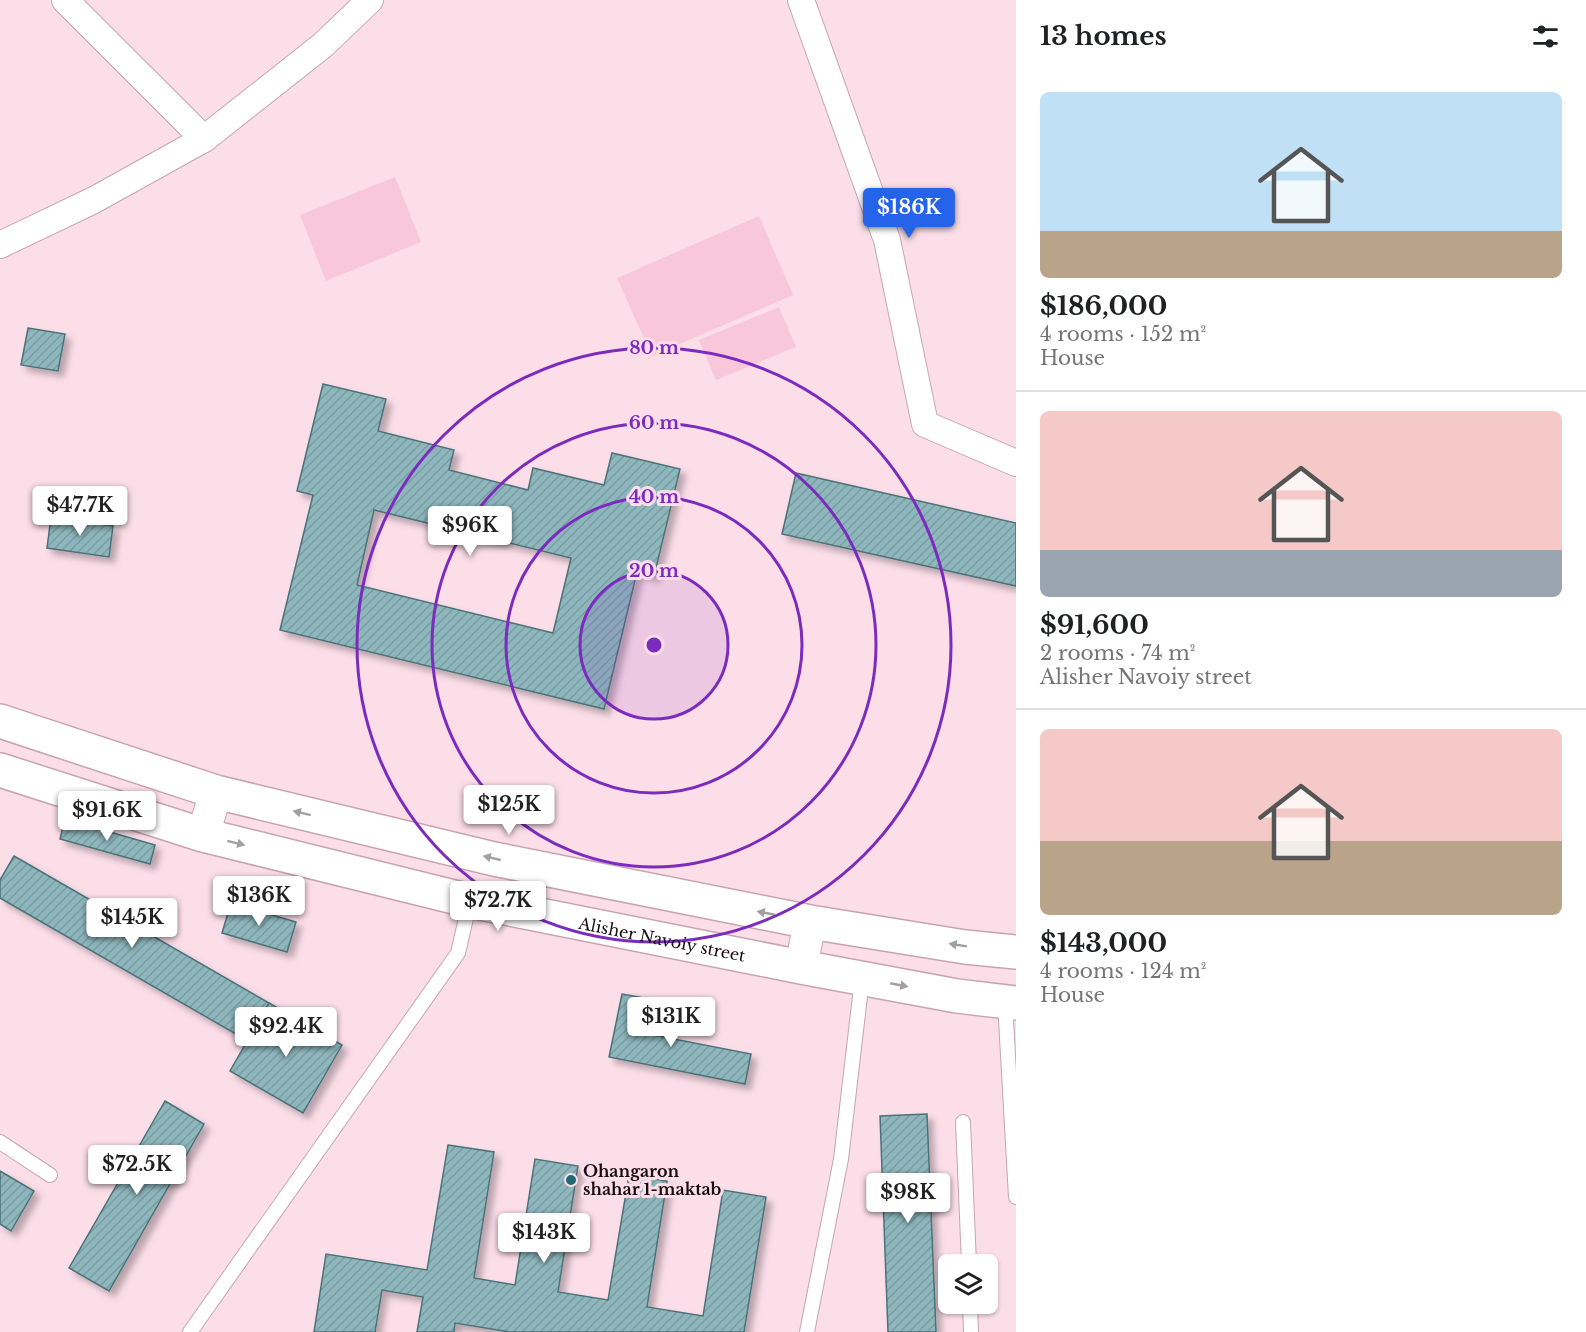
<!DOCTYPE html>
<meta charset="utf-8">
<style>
:root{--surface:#fff;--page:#f6f6f6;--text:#202124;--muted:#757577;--line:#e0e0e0;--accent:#2563eb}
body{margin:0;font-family:"Libre Baskerville",serif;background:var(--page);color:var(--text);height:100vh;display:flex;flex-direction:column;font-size:22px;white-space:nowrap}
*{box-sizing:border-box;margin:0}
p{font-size:20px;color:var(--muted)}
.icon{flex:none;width:33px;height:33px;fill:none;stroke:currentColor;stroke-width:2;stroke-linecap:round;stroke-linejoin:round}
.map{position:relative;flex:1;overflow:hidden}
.panel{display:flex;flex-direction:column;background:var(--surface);width:570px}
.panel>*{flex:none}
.fabs{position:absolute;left:938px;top:1254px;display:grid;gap:12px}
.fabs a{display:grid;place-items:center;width:60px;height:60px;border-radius:9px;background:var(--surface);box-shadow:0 2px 4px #0004;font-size:30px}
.price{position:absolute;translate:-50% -51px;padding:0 14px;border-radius:6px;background:#fff;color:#222;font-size:20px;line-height:39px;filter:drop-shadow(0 2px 3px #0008)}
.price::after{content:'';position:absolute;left:50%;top:36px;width:18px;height:14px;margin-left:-9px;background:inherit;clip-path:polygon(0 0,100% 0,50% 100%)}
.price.on{background:var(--accent);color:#fff}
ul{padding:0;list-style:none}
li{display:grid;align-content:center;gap:12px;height:318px;padding:0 24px}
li+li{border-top:2px solid var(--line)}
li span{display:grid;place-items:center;height:186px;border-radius:9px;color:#555}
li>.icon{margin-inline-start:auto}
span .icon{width:108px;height:108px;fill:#fffc;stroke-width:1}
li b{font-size:26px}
h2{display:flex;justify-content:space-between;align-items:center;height:72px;padding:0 24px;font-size:26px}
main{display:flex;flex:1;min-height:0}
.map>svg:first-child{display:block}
.pitch{fill:#f8c7d9}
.building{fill:url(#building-hatch);stroke:#4b7278;stroke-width:1.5;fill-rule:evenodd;filter:url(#shadow)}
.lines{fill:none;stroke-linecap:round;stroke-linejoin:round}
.service-casing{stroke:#c7a4b0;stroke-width:16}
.minor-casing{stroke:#c7a4b0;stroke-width:28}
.tertiary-casing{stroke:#c7a4b0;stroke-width:34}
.secondary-casing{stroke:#c7a4b0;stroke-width:36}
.service{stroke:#fff;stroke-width:14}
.minor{stroke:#fff;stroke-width:26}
.tertiary{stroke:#fff;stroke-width:32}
.secondary{stroke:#fff;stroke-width:33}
.oneway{fill:#a39ea0}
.ring{fill:none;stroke:#7b2cbf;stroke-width:3}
.poi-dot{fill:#1e6973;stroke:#fcdee9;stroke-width:2}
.labels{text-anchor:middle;stroke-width:6;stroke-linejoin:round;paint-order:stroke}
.street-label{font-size:16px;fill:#190d12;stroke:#fcdee9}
.poi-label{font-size:16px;font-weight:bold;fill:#190d12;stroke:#fcdee9;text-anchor:start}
.centre{fill:#7b2cbf;stroke:#fcdee9;stroke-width:3}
.ring-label{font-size:18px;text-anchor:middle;font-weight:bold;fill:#7b2cbf;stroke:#fcdee9;stroke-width:6;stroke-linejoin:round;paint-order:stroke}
</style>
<main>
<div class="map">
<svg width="1016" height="1332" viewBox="0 0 1016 1332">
<defs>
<pattern id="building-hatch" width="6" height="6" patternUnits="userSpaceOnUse" patternTransform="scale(1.5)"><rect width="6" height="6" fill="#8eb7bd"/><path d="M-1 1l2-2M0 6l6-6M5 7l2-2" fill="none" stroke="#7a9ca1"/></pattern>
<filter id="shadow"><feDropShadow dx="5.5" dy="5.5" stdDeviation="3" flood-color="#0004"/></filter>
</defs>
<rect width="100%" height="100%" fill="#fcdee9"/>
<g class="pitch">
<path d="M395 177 421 242 326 281 300 215Z"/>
<path d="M759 216 793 295 652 356 617 278Z"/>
<path d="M779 307 796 347 716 380 699 340Z"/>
</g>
<g class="building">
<path d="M28 328 65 334 58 371 21 365Z"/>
<path d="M323 384 386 399 378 431 454 450 449 470 528 490 533 468 604 485 612 453 680 469 654 576 637 572 604 709 280 630 313 495 297 491ZM374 510 571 558 553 633 357 585Z"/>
<path d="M796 473 1016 523V586L782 534Z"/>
<path d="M51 517 113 526 109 557 47 548Z"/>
<path d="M65 819 155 845 150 864 60 839Z"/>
<path d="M14 856 269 1003 248 1041 0 898V880Z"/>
<path d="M231 903 296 922 287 952 222 933Z"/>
<path d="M622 994 650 999 643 1033 751 1054 745 1084 609 1057Z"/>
<path d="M269 1003 342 1045 303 1113 230 1071Z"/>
<path d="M165 1101 204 1124 109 1291 69 1268Z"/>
<path d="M927 1114 936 1332H888L880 1116Z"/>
<path d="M448 1145 494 1152 474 1278 515 1285 535 1159 578 1166 558 1292 608 1300 629 1175 667 1181 647 1307 703 1316 723 1190 766 1197 744 1332H510L455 1323 454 1332H417L423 1297 382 1290 375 1332H314L326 1254 427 1270Z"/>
<path d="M0 1171 34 1191 11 1231 0 1224Z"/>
</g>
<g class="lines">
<defs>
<g id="service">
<path d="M1005 1002 1016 1197"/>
<path d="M963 1122 969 1264"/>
<path d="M0 1142 50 1175"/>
<path d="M970 1304 971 1332"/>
<path d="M190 1332 458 953 470 901"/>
<path d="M807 1332 841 1159 862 979"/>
</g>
<g id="minor">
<path d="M65 0 204 139"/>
<path d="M801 0 887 240 925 424 1016 463"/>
<path d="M0 245 94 200 204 139 323 45 370 0"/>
</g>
<g id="tertiary">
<path d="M203 835 216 792"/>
<path d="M801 967 810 922"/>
</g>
<g id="secondary">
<path d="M0 721 216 792 494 859 810 922 965 947 1016 952"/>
<path id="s1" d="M0 770 203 835 470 901 801 967 957 996 1016 1003"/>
</g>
</defs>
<use href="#service" class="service-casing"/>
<use href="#minor" class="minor-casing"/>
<use href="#tertiary" class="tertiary-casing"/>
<use href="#secondary" class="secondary-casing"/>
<use href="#service" class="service"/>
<use href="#minor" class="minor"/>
<use href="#tertiary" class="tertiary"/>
<use href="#secondary" class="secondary"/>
</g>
<defs><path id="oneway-solid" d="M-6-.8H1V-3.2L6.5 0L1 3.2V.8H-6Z" transform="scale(1.5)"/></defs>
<g class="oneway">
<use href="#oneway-solid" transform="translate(302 813) rotate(-166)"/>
<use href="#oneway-solid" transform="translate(236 843) rotate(14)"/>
<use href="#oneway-solid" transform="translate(492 858) rotate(-167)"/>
<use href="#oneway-solid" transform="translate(766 913) rotate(-169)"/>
<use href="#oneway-solid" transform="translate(958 945) rotate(-171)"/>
<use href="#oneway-solid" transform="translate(899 985) rotate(11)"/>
</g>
<circle cx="654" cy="645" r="74" fill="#7b2cbf" fill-opacity=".12"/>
<g class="ring">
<circle cx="654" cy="645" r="74"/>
<circle cx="654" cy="645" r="148"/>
<circle cx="654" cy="645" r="222"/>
<circle cx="654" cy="645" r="297"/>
</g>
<circle class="poi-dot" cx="571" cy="1180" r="6"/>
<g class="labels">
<g class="street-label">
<text dy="6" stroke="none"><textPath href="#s1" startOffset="684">Alisher Navoiy street</textPath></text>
</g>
<g class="poi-label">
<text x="583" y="1177">Ohangaron<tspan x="583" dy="18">shahar 1-maktab</tspan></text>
</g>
</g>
<circle cx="654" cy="645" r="9" class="centre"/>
<g class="ring-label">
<text x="654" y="354">80 m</text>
<text x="654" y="429">60 m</text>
<text x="654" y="503">40 m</text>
<text x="654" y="577">20 m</text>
</g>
</svg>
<div class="fabs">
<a><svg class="icon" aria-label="layers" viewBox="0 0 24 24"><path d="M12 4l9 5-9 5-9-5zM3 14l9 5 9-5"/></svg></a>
</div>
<b class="price on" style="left:909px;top:239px">$186K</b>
<b class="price" style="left:80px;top:537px">$47.7K</b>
<b class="price" style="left:470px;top:557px">$96K</b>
<b class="price" style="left:509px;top:836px">$125K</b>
<b class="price" style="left:107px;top:842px">$91.6K</b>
<b class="price" style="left:259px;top:927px">$136K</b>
<b class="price" style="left:498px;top:932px">$72.7K</b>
<b class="price" style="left:132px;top:949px">$145K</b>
<b class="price" style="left:671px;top:1048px">$131K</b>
<b class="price" style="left:286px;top:1058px">$92.4K</b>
<b class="price" style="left:137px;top:1196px">$72.5K</b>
<b class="price" style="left:908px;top:1224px">$98K</b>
<b class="price" style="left:544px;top:1264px">$143K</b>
</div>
<section class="panel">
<h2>13 homes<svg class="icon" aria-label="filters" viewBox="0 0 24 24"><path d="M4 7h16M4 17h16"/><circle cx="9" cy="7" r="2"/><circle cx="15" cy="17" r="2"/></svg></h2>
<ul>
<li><span style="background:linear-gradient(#bfe0f5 75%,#b9a48a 0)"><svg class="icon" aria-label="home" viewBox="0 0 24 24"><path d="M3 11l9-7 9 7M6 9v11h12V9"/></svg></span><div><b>$186,000</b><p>4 rooms · 152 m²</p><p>House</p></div></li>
<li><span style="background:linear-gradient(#f6c9c9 75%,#9aa5b1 0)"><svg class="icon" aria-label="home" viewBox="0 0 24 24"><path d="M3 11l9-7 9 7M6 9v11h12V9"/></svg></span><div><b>$91,600</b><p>2 rooms · 74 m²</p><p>Alisher Navoiy street</p></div></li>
<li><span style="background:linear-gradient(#f6c9c9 60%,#b9a48a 0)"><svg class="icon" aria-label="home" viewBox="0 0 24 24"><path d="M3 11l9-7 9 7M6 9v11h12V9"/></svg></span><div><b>$143,000</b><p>4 rooms · 124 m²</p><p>House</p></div></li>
</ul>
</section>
</main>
